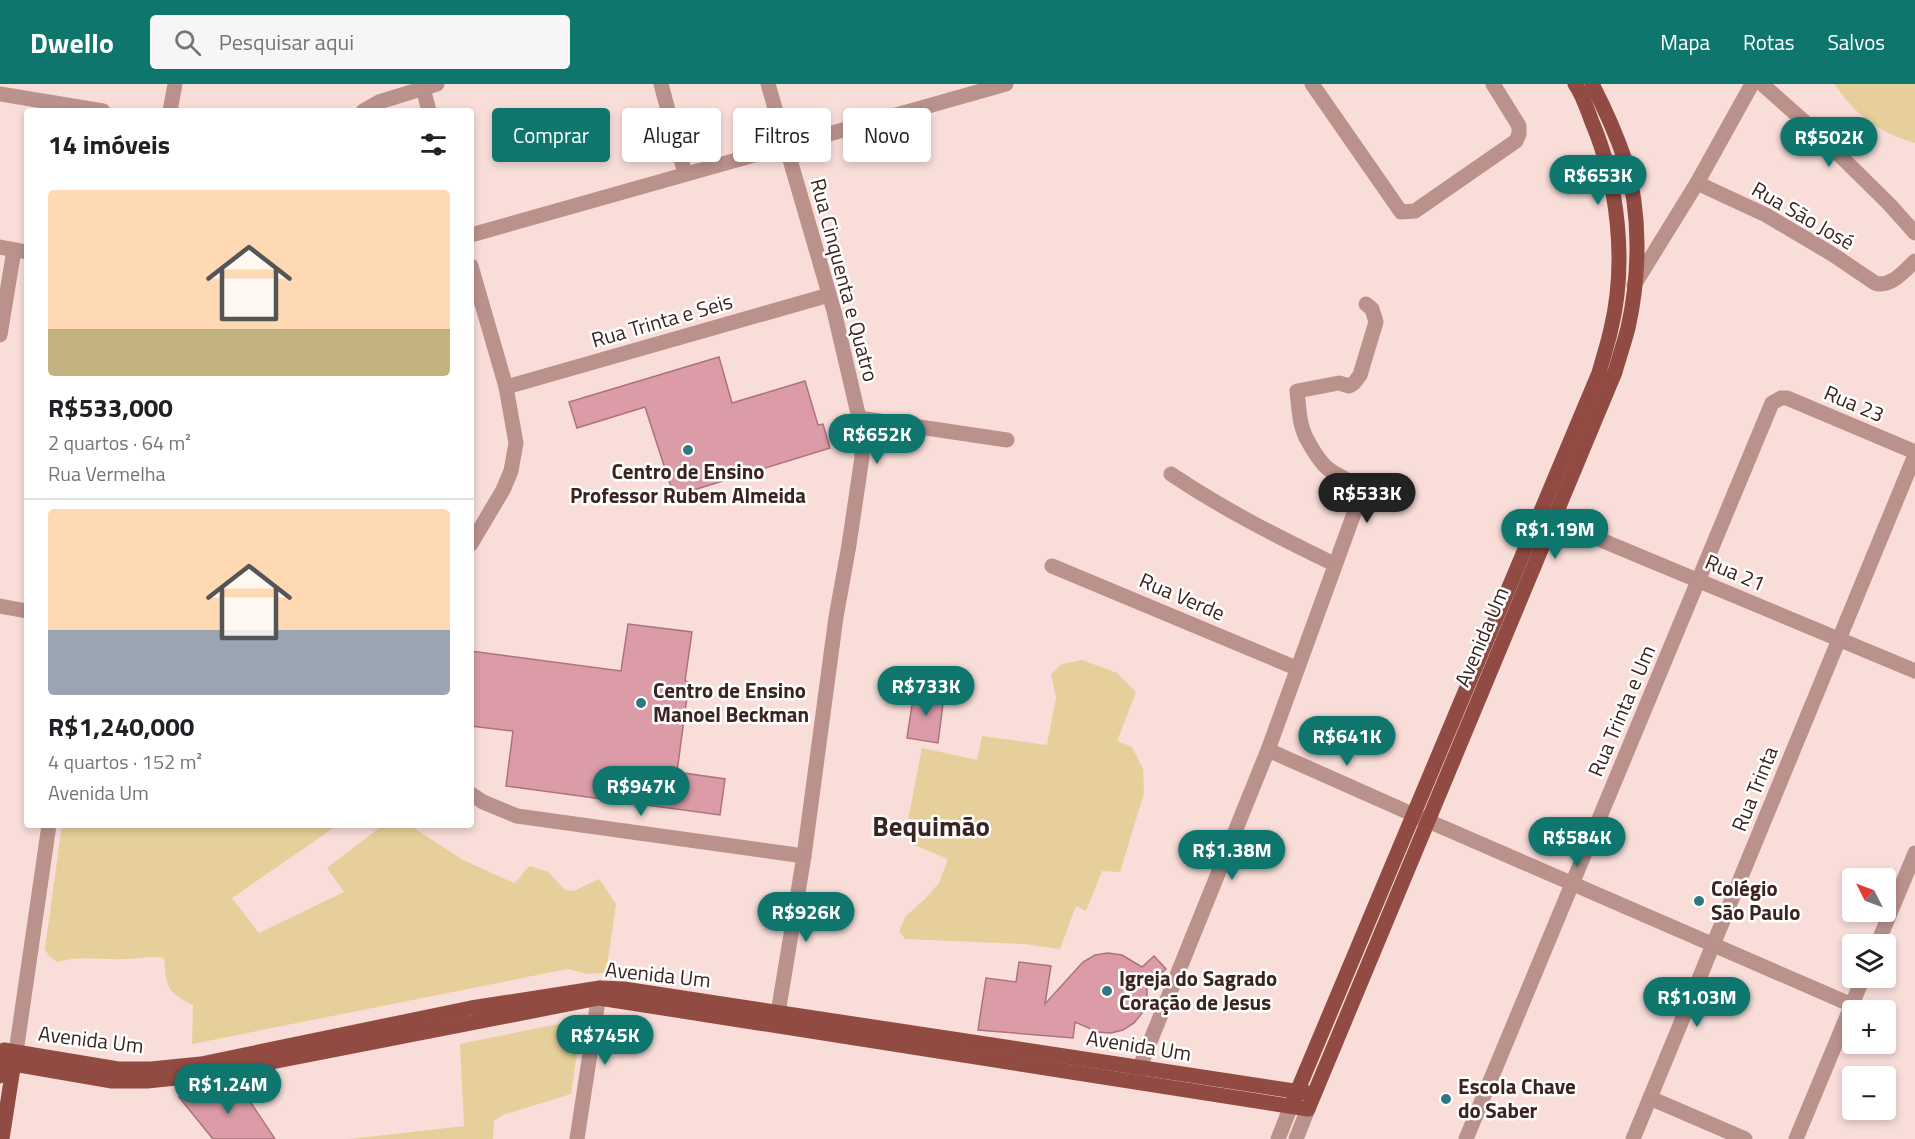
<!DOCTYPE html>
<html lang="pt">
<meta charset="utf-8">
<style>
:root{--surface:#fff;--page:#f6f6f6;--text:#202124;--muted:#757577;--line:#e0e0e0;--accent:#0f766e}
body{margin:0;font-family:"Titillium Web",sans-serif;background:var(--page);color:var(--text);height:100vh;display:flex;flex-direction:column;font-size:22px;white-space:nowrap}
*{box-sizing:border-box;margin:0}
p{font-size:20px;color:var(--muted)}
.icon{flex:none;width:33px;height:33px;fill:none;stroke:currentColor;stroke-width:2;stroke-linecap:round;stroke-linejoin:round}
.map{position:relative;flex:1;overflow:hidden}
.panel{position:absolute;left:24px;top:24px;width:450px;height:720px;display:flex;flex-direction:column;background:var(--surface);border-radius:6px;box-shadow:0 3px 9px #0003}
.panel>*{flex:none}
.guide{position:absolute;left:492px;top:24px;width:570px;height:54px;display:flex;gap:12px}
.needle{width:39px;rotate:312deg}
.fabs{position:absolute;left:1842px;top:784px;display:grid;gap:12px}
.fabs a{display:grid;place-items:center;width:54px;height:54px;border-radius:6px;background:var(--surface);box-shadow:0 3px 9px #0003;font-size:30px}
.price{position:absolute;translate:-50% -51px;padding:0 14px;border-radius:21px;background:var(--accent);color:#fff;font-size:20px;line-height:39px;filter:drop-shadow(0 2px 3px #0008)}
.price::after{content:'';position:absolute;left:50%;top:36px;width:18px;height:14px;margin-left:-9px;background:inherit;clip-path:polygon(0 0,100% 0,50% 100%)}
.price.current{background:#222;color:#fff}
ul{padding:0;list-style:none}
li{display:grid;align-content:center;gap:12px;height:318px;padding:0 24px}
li+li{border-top:2px solid var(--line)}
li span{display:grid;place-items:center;height:186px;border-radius:6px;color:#555}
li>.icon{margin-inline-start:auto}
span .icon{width:108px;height:108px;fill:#fffc;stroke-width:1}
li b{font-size:26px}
h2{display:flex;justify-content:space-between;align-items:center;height:72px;padding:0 24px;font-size:26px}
.pill{padding:0 21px;border-radius:6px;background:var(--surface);box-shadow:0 3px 9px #0003;font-size:21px;line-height:54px}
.pill.current{background:var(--accent);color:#fff}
header{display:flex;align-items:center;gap:36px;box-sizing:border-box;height:84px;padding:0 30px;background:var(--accent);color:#fff}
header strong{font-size:28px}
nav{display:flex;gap:33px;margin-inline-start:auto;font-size:21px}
.search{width:420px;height:54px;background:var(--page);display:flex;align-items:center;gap:15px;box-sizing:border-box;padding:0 21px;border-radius:6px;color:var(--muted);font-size:22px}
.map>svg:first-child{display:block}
.green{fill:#e6cf9b}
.building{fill:#db9ca7;stroke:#ad727d;stroke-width:1.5}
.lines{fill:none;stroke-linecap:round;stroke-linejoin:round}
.minor{stroke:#bb918c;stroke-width:15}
.major{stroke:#924b43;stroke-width:15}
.poi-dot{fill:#307881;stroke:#fff;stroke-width:2}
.labels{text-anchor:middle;stroke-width:5;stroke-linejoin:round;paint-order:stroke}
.street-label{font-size:21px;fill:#3b2320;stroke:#fff}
.poi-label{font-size:21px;font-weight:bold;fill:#3b2320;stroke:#fff;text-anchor:start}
.district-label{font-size:27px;font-weight:bold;fill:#3b2320;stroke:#fff}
</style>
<header>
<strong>Dwello</strong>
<div class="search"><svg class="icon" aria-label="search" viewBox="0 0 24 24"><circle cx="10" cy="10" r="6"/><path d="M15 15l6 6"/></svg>Pesquisar aqui</div>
<nav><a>Mapa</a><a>Rotas</a><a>Salvos</a></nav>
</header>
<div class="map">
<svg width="1915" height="1055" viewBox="0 0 1915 1055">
<rect width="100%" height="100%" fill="#f8ddd9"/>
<g class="green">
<path d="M1835 0H1915V59C1883 51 1852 29 1835 0Z"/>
<path d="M1082 576 1117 589 1136 608 1117 657 1132 663 1143 685 1144 709 1120 788 1102 787 1086 827 1076 822 1060 865 1024 860 905 855 899 847 906 832 925 815 939 799 948 775 912 760 907 742 922 664 977 676 982 652 1047 661 1056 614 1051 590 1062 580Z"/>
<path d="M62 741H338L232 814 259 849 344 808 327 784 383 741H409L463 776 514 799C521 794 523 787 530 782L548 788 565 806 574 807 599 795 616 820 606 889 587 890 567 885 192 960 193 921C165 907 167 903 164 874 148 871 140 875 125 875 102 876 80 871 57 878L49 872 45 865Z"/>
<path d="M582 935 571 1010 503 1031 494 1037 493 1055H350L464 1042 460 960Z"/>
</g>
<g class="building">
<path d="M719 273 732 319 805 297 818 341 823 340 830 364 674 412 645 323 577 344 569 318Z"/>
<path d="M628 540 692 548 685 597 689 598 677 688 725 695 720 731 506 702 513 647 471 642V567L621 587Z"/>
<path d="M914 608 944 612 938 659 907 654Z"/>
<path d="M1108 869 1122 871 1142 883 1154 872 1166 885 1147 902V915L1143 928 1134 939 1123 946 1111 949 1098 948 1075 938 1073 954 978 946 986 894 1016 898 1019 878 1051 882 1045 920 1083 878 1095 871Z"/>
<path d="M241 1004 275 1055H213L179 1013Z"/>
</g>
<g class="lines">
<g class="minor">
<path d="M422 0 429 27"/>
<path d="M661 0 685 90"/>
<path d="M768 0 834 227 859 334 862 373 849 461 836 533 804 772 776 941"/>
<path d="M1312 0 1401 128 1415 127 1516 57 1519 50V42L1493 0"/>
<path d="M1762 0 1815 47 1890 121 1915 149"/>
<path d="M0 10 103 27"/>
<path d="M170 27 175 0"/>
<path d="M363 27 379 18 437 0"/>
<path d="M1697 99 1766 131 1832 170 1875 199C1891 204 1904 187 1915 177"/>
<path d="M471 151 1006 0"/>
<path d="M0 163 27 168"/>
<path d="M471 182 506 303 516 359 511 387 503 406 471 460"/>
<path d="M1634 201 1697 99 1752 0"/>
<path d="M0 251 14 166"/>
<path d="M506 303 829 211"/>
<path d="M859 334 1007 356"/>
<path d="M1171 390C1223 425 1278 453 1334 480"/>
<path d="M1541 431 1915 587"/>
<path d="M1052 482 1296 584"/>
<path d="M0 522 27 527"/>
<path d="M1268 666 1412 730 1852 921"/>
<path d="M471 710 483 718 517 732 804 772"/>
<path d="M1877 861 1915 769"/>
<path d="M16 968 49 741"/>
<path d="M1135 995 1268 666 1356 424C1364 393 1340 398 1324 381 1318 374 1312 365 1308 357 1299 343 1299 323 1297 307L1339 299 1349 302 1354 299 1360 291 1376 238 1372 225 1366 220"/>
<path d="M1650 1014 1745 1055"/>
<path d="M577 1055 600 904"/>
<path d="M1278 1055 1291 1022"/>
<path d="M1296 1055 1308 1025"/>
<path d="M1466 1055 1772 319 1781 314H1787L1915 368"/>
<path d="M1633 1055 1915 371"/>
<path d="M1796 1055 1863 894"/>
</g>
<g class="major">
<path d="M2 978 112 997H147L205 991 599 914 1308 1025 1615 288C1619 274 1624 259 1628 244 1640 191 1641 128 1625 76 1616 50 1605 25 1592 0"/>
<path d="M0 992 4 966 118 985H151L201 980 471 924 600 904 624 905 1314 1010"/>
<path d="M1294 1015 1599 289C1603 274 1608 259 1611 245 1627 179 1618 99 1592 38 1587 25 1583 11 1575 0"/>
<path d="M2 1055 15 971"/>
</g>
</g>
<g class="poi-dot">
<circle cx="688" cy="366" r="6"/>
<circle cx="641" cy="619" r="6"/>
<circle cx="1699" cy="817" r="6"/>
<circle cx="1107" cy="907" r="6"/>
<circle cx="1446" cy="1015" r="6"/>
</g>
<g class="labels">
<g class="street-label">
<text transform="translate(1803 132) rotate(30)" y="7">Rua São José</text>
<text transform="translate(844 196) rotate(75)" y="7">Rua Cinquenta e Quatro</text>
<text transform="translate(662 237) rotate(-16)" y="7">Rua Trinta e Seis</text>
<text transform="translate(1854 320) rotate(23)" y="7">Rua 23</text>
<text transform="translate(1735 489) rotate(23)" y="7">Rua 21</text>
<text transform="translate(1182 513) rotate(23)" y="7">Rua Verde</text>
<text transform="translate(1482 553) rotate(-67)" y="7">Avenida Um</text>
<text transform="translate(1622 627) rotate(-67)" y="7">Rua Trinta e Um</text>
<text transform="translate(1755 705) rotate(-68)" y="7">Rua Trinta</text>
<text transform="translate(658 891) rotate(6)" y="7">Avenida Um</text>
<text transform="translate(91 956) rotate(7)" y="7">Avenida Um</text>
<text transform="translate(1139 962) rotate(9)" y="7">Avenida Um</text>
</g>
<g class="poi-label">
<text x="688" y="395" text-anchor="middle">Centro de Ensino<tspan x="688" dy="24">Professor Rubem Almeida</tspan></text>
<text x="653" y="614">Centro de Ensino<tspan x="653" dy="24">Manoel Beckman</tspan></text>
<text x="1711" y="812">Colégio<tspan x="1711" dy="24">São Paulo</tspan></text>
<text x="1119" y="902">Igreja do Sagrado<tspan x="1119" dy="24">Coração de Jesus</tspan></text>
<text x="1458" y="1010">Escola Chave<tspan x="1458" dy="24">do Saber</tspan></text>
</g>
<g class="district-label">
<text x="931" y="752">Bequimão</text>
</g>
</g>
</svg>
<div class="fabs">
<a><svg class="needle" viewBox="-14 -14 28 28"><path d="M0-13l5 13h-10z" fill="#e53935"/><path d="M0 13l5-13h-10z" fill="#757577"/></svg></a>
<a><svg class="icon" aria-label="layers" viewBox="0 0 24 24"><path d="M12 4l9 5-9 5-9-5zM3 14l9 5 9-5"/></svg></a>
<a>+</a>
<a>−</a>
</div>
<b class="price" style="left:1829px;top:84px">R$502K</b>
<b class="price" style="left:1598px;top:122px">R$653K</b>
<b class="price" style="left:877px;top:381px">R$652K</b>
<b class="price current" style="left:1367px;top:440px">R$533K</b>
<b class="price" style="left:1555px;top:476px">R$1.19M</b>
<b class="price" style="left:926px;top:633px">R$733K</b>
<b class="price" style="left:1347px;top:683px">R$641K</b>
<b class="price" style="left:641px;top:733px">R$947K</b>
<b class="price" style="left:1577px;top:784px">R$584K</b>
<b class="price" style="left:1232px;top:797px">R$1.38M</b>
<b class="price" style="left:806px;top:859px">R$926K</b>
<b class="price" style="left:1697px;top:944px">R$1.03M</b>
<b class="price" style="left:605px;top:982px">R$745K</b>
<b class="price" style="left:228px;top:1031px">R$1.24M</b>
<div class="guide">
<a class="pill current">Comprar</a>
<a class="pill">Alugar</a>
<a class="pill">Filtros</a>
<a class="pill">Novo</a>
</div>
<section class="panel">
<h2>14 imóveis<svg class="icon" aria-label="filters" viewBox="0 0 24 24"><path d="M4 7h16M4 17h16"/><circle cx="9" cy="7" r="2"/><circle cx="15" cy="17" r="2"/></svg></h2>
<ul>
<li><span style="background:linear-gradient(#ffd9b3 75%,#c2b280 0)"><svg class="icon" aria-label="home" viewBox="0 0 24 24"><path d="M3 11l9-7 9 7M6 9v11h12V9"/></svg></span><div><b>R$533,000</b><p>2 quartos · 64 m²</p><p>Rua Vermelha</p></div></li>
<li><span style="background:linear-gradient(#ffd9b3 65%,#9aa5b1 0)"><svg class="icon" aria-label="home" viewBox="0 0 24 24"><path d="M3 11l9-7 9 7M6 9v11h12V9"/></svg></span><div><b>R$1,240,000</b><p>4 quartos · 152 m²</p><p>Avenida Um</p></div></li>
</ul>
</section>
</div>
